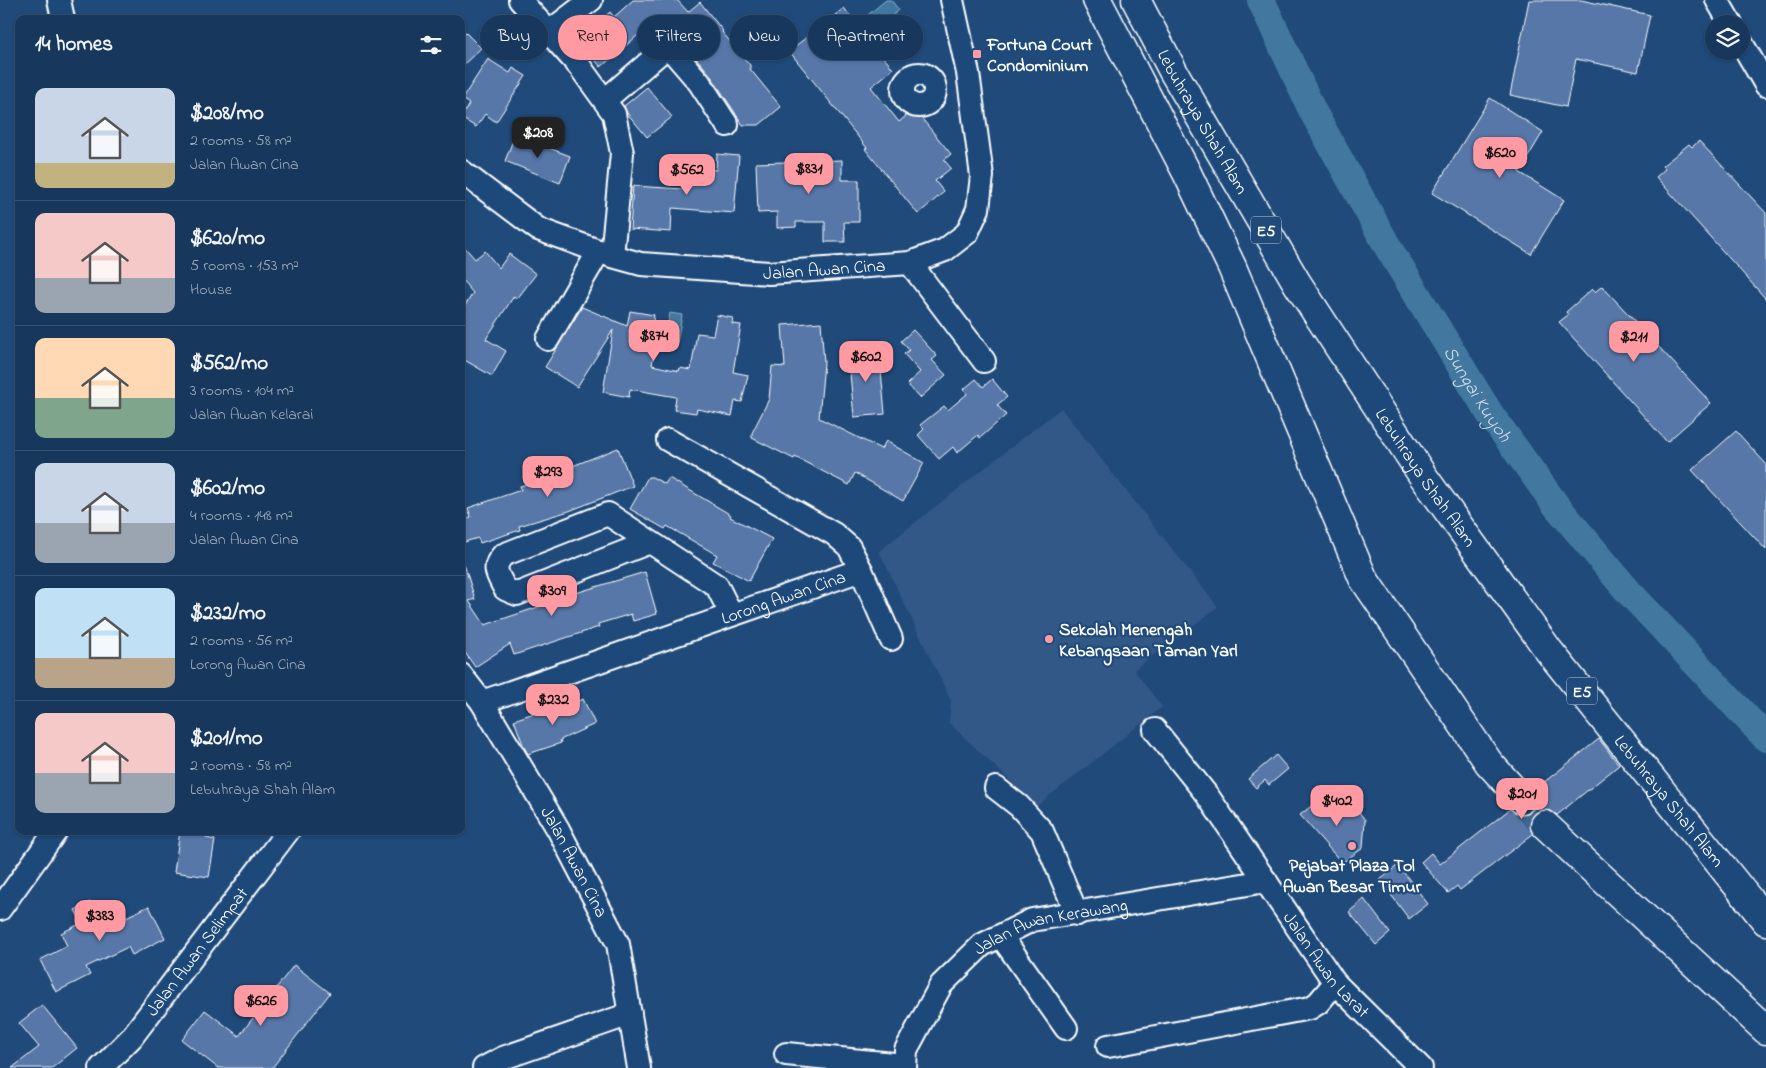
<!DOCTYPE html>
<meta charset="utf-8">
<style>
:root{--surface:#17385c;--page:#203f62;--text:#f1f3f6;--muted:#9eacbb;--line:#365272;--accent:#ff9aa2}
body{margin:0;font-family:"Indie Flower",sans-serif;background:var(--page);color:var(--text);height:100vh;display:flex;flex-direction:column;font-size:19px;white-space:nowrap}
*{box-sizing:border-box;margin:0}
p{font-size:16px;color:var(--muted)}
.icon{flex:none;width:28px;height:28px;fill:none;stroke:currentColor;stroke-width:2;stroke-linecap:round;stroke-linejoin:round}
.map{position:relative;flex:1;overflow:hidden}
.details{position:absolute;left:15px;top:15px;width:450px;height:820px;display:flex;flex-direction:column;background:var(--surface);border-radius:10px;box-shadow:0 1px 4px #0004,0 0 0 1px var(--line)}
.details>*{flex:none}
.hud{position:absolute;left:480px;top:15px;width:475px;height:45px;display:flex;gap:10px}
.controls{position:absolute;left:1705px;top:15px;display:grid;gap:10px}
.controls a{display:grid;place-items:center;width:45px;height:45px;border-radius:50%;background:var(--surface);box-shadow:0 1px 4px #0004,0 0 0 1px var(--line);font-size:25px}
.price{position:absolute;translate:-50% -42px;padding:0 11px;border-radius:10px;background:var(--accent);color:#111;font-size:16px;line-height:32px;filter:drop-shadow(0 1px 2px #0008)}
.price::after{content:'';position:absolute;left:50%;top:30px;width:15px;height:11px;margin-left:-8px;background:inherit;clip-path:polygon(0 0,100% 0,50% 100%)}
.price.on{background:#222;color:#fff}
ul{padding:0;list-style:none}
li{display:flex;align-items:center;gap:15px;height:125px;padding:0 20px}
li+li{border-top:1px solid var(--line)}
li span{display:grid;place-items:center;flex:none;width:140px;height:100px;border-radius:10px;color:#555}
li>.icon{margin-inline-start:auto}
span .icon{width:60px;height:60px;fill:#fffc;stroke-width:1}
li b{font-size:21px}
h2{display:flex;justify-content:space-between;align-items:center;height:60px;padding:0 20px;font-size:21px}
.chip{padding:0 18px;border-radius:22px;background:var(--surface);box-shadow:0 1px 4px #0004,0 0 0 1px var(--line);font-size:18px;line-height:45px}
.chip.on{background:var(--accent);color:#111}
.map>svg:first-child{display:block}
.built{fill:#305888}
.water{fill:#42789f;stroke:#8eaec5}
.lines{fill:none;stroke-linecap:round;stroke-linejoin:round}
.river{stroke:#42789f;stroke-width:28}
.building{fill:#5777a8;stroke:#fff}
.highway-tunnel{stroke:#41658e;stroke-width:28;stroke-dasharray:28 14;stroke-linecap:butt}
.minor-casing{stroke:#fff;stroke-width:26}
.highway-casing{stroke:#fff;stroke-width:31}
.minor{stroke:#1f4a7a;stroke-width:22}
.highway{stroke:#1f4a7a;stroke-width:28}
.poi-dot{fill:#ff9aa2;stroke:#1f4a7a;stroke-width:2}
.labels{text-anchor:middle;stroke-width:4.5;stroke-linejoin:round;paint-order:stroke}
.shield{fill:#1f4a7a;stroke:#bcc9d7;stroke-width:1}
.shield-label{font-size:16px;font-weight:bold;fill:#fff}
.poi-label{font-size:18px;font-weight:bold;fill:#fff;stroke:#1f4a7a;text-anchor:start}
.street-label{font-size:18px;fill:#fff;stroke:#1f4a7a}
.water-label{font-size:19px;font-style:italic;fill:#d0dde7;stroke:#1f4a7a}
</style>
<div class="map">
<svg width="1766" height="1068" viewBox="0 0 1766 1068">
<rect width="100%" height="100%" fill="#1f4a7a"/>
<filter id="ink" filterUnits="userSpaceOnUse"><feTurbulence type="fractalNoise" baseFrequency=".02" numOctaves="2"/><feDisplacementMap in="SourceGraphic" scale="10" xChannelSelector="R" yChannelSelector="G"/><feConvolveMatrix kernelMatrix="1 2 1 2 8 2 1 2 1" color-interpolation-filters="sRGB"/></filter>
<g filter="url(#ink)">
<path class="built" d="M1061 408 1218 607 1134 670 1162 707 1037 806 949 723 951 701 879 551Z"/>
<g class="water">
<path d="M886 0H891L899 10 875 31 864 18Z"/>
<path d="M670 313 682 315 676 349 663 347Z"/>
</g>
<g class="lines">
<path class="river" id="s1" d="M1261 0 1312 110 1389 249 1490 414 1555 504 1627 590 1766 738"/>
</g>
<g class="building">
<path d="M633 0H677L688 12 700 2 723 31 722 32 750 65V69L781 107 759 125H743L709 73 678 37 669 33 659 21 646 32 644 30 601 67 578 40 610 12 614 17Z"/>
<path d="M1529 0H1581L1650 15 1638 72 1576 59 1566 107 1510 95Z"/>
<path d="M844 8 893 69 871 87 899 122 914 109 951 154 944 160 951 168 935 181 944 192 918 214 865 149 867 148 789 51Z"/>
<path d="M461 28 481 48 461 67Z"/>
<path d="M488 59 510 73 513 68 526 76 496 122 485 114 476 127 461 118 469 104 462 99Z"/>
<path d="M647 87 672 117 647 137 627 113 624 106Z"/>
<path d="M1490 98 1543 132 1519 172 1564 200 1531 254 1432 193Z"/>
<path d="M515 135 570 156 560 183 505 161Z"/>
<path d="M1699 141 1766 213V299L1656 177 1665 169 1662 166 1689 144 1692 147Z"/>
<path d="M717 154 739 156 734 213 672 208 671 232 630 229 633 186 683 189 685 167 716 170Z"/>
<path d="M842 160V180H859V222H844L845 242H825V222H796V227L777 228V212L758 213 756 163Z"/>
<path d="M461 243 475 259 485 251 499 268 509 254 536 274 517 299 514 296 486 339 506 351 492 376 461 358V312L473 293 461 279Z"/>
<path d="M1602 286 1711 403 1667 442 1559 322 1568 315 1566 312 1592 289 1595 292Z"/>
<path d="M582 307 627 326 630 311 654 315 650 339 656 340 652 365 679 371 680 368 691 370 697 333 713 335 717 315 733 318 732 324 741 325 733 372 748 375 742 402 735 401 732 416 697 409 696 413 674 410 676 397 630 389 629 397 603 392 613 330 577 387 545 367Z"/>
<path d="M821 322 824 363 819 418 881 449 886 441 924 463 903 501 855 473 849 485 795 457 794 459 752 438V433L769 399 772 366 785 367 782 325Z"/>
<path d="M913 330 937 356 932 360 946 375 920 398 907 384 920 372 904 354 909 350 901 341Z"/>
<path d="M879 349 885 414 854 417 848 352Z"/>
<path d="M976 379 983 387 992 379 1007 397 997 405 1006 415 980 438 978 435 957 453 953 447 939 459 918 435 924 429 920 425 944 406 948 410 967 394 964 389Z"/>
<path d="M1736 431 1766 464V550L1692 470Z"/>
<path d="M618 448 633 486 569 511 519 526 520 530 480 543 478 538 461 543V520L471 517 468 508 521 490 520 486 572 471 570 467Z"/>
<path d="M648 477H652L665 484 669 478 731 515 730 517 772 539 749 581 713 562 717 555 667 526 665 529 630 509Z"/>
<path d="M464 564 475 599 469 601 485 625 550 603 549 601 645 572 657 614 633 621 631 614 598 624 599 627 514 655 510 644 475 667 461 647V565Z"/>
<path d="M583 699 595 724 560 740 561 743 528 754 524 747 514 720 548 708 550 714Z"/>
<path d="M1599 739 1619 765 1557 815 1548 810H1541L1534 814 1530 822V829L1533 834 1460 890 1457 886 1448 893 1421 862 1431 853 1440 864 1510 809 1518 814H1525L1532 811 1537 803V796L1534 790Z"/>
<path d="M1276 755 1288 769 1269 785 1265 780 1256 788 1248 779Z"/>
<path d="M1329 798 1333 804 1339 800 1352 803 1365 820 1363 848 1342 863 1300 815 1319 800 1322 804Z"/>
<path d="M180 831H207L206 838 215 840 209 877 174 872Z"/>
<path d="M1398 865 1428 904 1409 919 1380 880Z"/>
<path d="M1364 899 1390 933 1376 945 1349 912Z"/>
<path d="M90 902 97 915 120 904 126 917 149 906 165 938 132 955 128 947 86 967 90 975 56 992 40 960 67 946 61 933 82 923 75 910Z"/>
<path d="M294 965 330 993 272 1068H218L182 1040 205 1010 239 1036Z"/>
<path d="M42 1005 77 1048 52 1068H12L39 1047 19 1023Z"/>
</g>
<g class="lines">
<path class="highway-tunnel" d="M1522 799 1534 815 1545 825"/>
<defs>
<g id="minor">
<path d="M59 0 63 19"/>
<path d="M520 0 580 67 614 114 622 153 612 256"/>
<path d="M1717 0 1731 24"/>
<path d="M549 32 591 0"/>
<path d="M1741 42 1766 85"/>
<circle cx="919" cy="90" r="16"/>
<path d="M605 100 668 46 699 82 727 125"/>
<path id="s2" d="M461 171 538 229 612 256 641 264 769 273 910 263 945 250 967 233 978 209 982 176 968 73 952 0"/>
<path d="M910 263 984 361"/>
<path d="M548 339 599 251"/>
<path d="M650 542 517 594 505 589C498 575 491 568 503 555L608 514 717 586 731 614"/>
<path d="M861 570 891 639"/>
<path id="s3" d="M461 675 482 702 558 829 618 944 639 1068"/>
<path id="s4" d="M482 702 861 570 849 547 834 534 668 440"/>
<path id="s5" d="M1155 730 1207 795 1335 983 1421 1068"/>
<path d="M996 788 1019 806 1042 831 1077 914"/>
<path d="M0 909 56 831"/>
<path d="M1001 936 1066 1028"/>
<path d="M1108 1046 1310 1008 1318 1003 1335 983"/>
<path d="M786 1054 905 1065"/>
<path id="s6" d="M101 1068 131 1038 288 831"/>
<path d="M484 1068 503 1058 630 1014"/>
<path id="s7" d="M905 1068 906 1050 941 985 982 945 1032 920 1266 881"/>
</g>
<g id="highway">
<path d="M1097 0 1187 173 1232 267 1363 578 1489 763 1522 799"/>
<path id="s8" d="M1136 0 1173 71 1297 283 1423 476 1549 651 1766 921"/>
<path d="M1545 825 1766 1030"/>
</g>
</defs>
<use href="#minor" class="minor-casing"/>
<use href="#highway" class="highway-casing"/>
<use href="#minor" class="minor"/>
<use href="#highway" class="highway"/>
</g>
</g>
<g class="poi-dot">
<rect x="972" y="49" width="10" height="10" rx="2.5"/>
<circle cx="1049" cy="639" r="5"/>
<circle cx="1352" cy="846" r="5"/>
</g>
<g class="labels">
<g class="shield">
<rect x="1251" y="216.5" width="30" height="27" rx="4"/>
<rect x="1567" y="677.5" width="30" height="27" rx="4"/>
</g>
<g class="shield-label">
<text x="1266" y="236">E5</text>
<text x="1582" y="697">E5</text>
</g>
<g class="poi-label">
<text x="987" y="50">Fortuna Court<tspan x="987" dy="21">Condominium</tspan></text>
<text x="1059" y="635">Sekolah Menengah<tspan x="1059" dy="21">Kebangsaan Taman Yarl</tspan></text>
<text x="1352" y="871" text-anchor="middle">Pejabat Plaza Tol<tspan x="1352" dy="21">Awan Besar Timur</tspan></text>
</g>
<g class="street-label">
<text dy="6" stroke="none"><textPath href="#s8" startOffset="139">Lebuhraya Shah Alam</textPath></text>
<text dy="6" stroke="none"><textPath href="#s2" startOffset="389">Jalan Awan Cina</textPath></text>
<text dy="6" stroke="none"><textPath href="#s8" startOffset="559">Lebuhraya Shah Alam</textPath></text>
<text dy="6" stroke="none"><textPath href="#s4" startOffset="319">Lorong Awan Cina</textPath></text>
<text dy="6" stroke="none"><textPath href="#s8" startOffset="964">Lebuhraya Shah Alam</textPath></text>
<text dy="6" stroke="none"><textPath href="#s3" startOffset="219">Jalan Awan Cina</textPath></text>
<text dy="6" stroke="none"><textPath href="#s7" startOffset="221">Jalan Awan Kerawang</textPath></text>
<text dy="6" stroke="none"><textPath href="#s6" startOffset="151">Jalan Awan Selimpat</textPath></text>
<text dy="6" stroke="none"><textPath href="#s5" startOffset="291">Jalan Awan Larat</textPath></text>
</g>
<g class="water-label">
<text dy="7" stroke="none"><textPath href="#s1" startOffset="450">Sungai Kuyoh</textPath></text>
</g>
</g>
</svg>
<div class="controls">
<a><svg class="icon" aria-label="layers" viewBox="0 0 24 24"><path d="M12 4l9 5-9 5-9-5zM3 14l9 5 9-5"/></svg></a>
</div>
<b class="price on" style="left:538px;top:159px">$208</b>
<b class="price" style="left:1500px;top:179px">$620</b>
<b class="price" style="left:809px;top:195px">$831</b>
<b class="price" style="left:687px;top:196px">$562</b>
<b class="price" style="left:654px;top:362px">$874</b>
<b class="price" style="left:1634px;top:363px">$211</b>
<b class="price" style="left:866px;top:383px">$602</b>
<b class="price" style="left:548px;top:498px">$293</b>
<b class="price" style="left:552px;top:617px">$309</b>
<b class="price" style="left:553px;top:726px">$232</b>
<b class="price" style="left:1522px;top:820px">$201</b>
<b class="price" style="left:1337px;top:827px">$402</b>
<b class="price" style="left:100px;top:942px">$383</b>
<b class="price" style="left:261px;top:1027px">$626</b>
<div class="hud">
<a class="chip">Buy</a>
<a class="chip on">Rent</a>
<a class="chip">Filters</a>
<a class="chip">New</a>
<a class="chip">Apartment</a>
</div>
<section class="details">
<h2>14 homes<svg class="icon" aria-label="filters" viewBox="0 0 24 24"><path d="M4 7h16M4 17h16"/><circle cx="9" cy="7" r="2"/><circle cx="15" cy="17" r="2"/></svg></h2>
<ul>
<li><span style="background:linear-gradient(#c9d6e8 75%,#c2b280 0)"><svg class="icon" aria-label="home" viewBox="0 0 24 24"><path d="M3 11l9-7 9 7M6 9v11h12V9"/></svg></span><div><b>$208/mo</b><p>2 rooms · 58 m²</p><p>Jalan Awan Cina</p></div></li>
<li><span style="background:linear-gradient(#f6c9c9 65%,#9aa5b1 0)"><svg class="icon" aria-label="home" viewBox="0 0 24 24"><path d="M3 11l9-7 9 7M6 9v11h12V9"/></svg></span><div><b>$620/mo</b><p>5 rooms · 153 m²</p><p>House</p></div></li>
<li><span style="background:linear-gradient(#ffd9b3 60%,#7fa58c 0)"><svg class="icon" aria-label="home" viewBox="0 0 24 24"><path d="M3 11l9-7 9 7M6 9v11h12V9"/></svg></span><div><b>$562/mo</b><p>3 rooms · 104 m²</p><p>Jalan Awan Kelarai</p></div></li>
<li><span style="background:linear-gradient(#c9d6e8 60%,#9aa5b1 0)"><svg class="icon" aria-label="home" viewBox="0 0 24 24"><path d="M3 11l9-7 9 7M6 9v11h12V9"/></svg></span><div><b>$602/mo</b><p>4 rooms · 148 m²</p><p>Jalan Awan Cina</p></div></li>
<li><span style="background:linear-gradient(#bfe0f5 70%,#b9a48a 0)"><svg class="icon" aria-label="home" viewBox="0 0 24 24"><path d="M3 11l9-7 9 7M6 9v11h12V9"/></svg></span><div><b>$232/mo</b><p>2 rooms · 56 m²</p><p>Lorong Awan Cina</p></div></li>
<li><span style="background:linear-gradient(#f6c9c9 60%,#9aa5b1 0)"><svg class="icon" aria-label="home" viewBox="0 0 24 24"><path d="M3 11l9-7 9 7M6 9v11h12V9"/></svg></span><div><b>$201/mo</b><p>2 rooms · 58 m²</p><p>Lebuhraya Shah Alam</p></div></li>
</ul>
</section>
</div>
